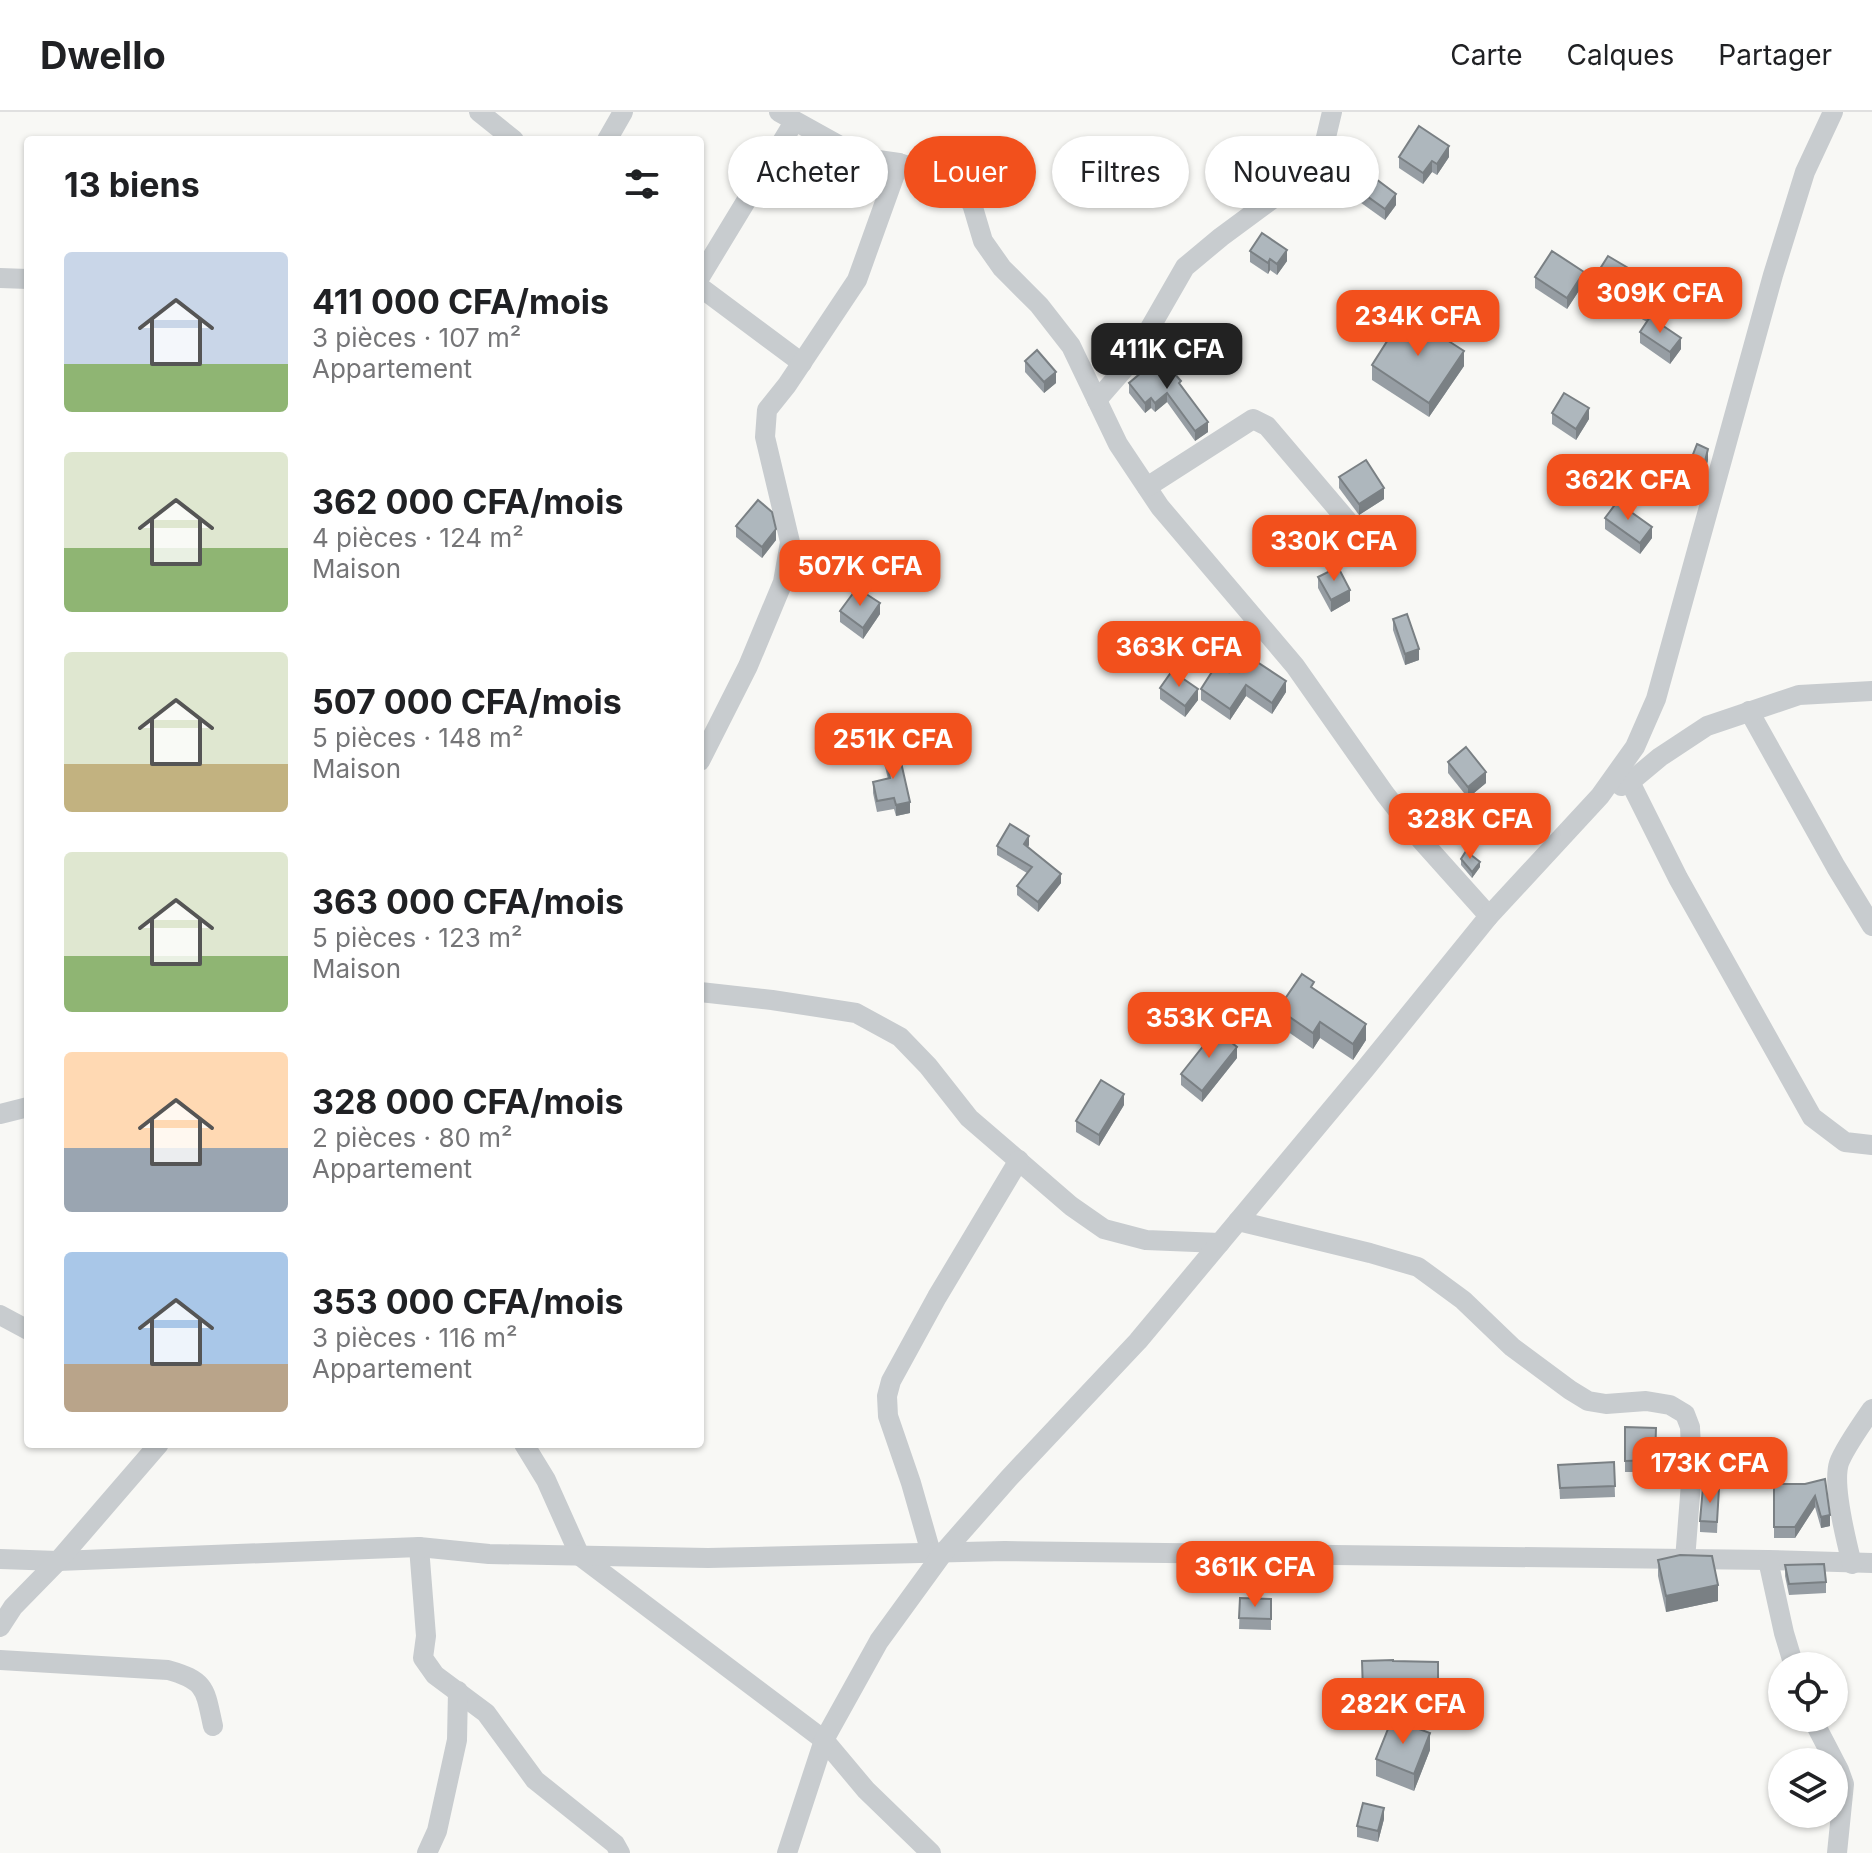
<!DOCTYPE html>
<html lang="fr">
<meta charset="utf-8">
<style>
:root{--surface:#fff;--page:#f2f2f2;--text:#202124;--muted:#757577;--line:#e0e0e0;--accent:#f2501c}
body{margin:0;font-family:Inter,sans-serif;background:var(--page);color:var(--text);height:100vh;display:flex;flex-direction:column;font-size:30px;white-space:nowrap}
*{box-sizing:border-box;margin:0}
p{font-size:26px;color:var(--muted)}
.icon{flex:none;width:44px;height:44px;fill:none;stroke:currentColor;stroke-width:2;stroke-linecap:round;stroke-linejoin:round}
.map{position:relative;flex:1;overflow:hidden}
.panel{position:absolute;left:24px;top:24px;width:680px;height:1312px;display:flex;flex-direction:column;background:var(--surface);border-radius:8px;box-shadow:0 2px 6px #0004}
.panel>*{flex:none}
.guide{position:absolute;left:728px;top:24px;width:760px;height:72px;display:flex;gap:16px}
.buttons{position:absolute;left:1768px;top:1540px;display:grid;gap:16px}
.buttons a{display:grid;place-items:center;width:80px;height:80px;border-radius:50%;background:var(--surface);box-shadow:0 2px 6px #0004;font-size:40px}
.price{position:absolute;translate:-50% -68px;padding:0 18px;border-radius:16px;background:var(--accent);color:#fff;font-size:26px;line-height:52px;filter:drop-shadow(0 2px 4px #0008)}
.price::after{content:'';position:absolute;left:50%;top:48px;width:24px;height:18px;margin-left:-12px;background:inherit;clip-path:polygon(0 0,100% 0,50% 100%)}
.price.selected{background:#222;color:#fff}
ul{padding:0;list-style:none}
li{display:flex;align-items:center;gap:24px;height:200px;padding:0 40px}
li span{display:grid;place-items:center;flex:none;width:224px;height:160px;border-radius:8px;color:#555}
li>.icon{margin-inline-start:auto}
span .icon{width:96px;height:96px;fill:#fffc;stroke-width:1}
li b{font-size:34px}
h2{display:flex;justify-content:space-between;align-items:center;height:96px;padding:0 40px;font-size:34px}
.pill{padding:0 28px;border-radius:36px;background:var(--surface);box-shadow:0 2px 6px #0004;font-size:28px;line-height:72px}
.pill.selected{background:var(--accent);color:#fff}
header{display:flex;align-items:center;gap:48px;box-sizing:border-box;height:112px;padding:0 40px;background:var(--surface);border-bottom:2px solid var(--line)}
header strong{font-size:38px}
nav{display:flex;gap:44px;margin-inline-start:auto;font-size:28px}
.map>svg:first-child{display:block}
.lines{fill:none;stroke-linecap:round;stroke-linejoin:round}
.minor{stroke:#c8cccf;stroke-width:20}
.wall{fill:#969da3}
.shaded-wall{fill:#7a8084}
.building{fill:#aeb7bd;stroke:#7a8084;stroke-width:2}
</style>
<header>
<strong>Dwello</strong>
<nav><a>Carte</a><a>Calques</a><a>Partager</a></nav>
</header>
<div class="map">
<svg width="1872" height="1741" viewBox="0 0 1872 1741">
<rect width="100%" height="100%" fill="#f8f8f5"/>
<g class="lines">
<g class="minor">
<path d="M479 0 514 28"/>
<path d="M779 0 842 35 871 47 899 51 934 61 956 73 972 92 983 129 1002 156 1039 193 1071 234 1118 332 1160 395 1295 554 1385 682 1421 728 1489 804"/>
<path d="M607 28 623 0"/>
<path d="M700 165 794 10"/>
<path d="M0 166 28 167"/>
<path d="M700 175 802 251"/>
<path d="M1097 288 1131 249 1185 155 1221 125 1305 63 1322 42 1332 0"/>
<path d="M1147 375 1253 307 1267 314 1363 427"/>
<path d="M1749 599 1836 755 1872 814"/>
<path d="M700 649 748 554 783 470 790 430 765 325 767 298 787 273 857 168 899 51"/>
<path d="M1630 670 1678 766 1812 1005 1845 1030 1872 1033"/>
<path d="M1621 674 1630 670 1660 645 1707 614 1799 583 1872 579"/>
<path d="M700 880 772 888 856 901 900 925 928 954 969 1006 1071 1094 1104 1117 1146 1128 1220 1131"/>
<path d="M0 1002 28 995"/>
<path d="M1238 1109 1370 1141 1418 1155 1463 1188 1512 1235 1570 1278 1588 1289 1606 1292 1646 1289 1670 1293 1685 1302 1690 1315 1692 1358 1685 1448"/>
<path d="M0 1203 28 1218"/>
<path d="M524 1332 546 1368 580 1444 824 1628 866 1678 931 1741"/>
<path d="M419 1435 426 1524 423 1546 435 1563 486 1601 535 1668 615 1732 620 1741"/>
<path d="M931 1441 911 1371 888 1304 887 1284 891 1269 937 1185 1019 1048"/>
<path d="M0 1447 58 1449 419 1435 489 1442 708 1446 1005 1439 1768 1448 1872 1451"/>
<path d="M1768 1448 1784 1521 1794 1554"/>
<path d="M1852 1452C1846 1428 1832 1373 1839 1351 1844 1337 1863 1310 1872 1297"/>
<path d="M0 1515 13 1495 58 1449 159 1332"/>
<path d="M0 1548 168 1558C207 1569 205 1578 213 1614"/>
<path d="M1812 1606 1839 1658 1844 1672 1837 1741"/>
<path d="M427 1741 437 1719 457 1628 458 1579"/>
<path d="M787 1741 824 1628 879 1529 943 1441 1009 1366 1138 1229 1365 957 1489 804 1600 684 1635 635 1656 587 1773 163 1805 60 1833 0"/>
</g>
</g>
<g class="wall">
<path d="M1399 45H1449L1437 63 1432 60 1423 72 1399 56Z"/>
<path d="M1357 77 1396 93 1385 108 1357 88Z"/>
<path d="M1250 139 1287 149 1277 163 1270 158 1268 162 1250 150Z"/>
<path d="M1598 160 1680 188 1664 214 1681 237 1670 252 1640 231V220L1647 210 1638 205V195L1598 171Z"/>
<path d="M1535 165 1584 171 1567 197 1535 176Z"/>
<path d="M1025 249 1056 271 1044 281 1025 260Z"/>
<path d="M1372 253 1464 254 1429 305 1372 268Z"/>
<path d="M1129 271 1181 273 1208 320 1195 329 1167 290 1155 300 1151 296 1145 301 1129 281Z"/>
<path d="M1552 301 1589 307 1576 328 1552 312Z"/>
<path d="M1708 348 1700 380 1685 374V363Z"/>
<path d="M1339 365 1384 387 1359 403 1339 376Z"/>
<path d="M1605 406 1652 426 1640 442 1605 417Z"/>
<path d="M736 414 776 428 762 446 736 425Z"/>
<path d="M1318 465 1350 489 1331 500 1318 476Z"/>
<path d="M840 499 880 502 863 527 840 510Z"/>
<path d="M1393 507 1419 548 1405 553 1393 518Z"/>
<path d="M1229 560 1286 580 1272 602 1246 584 1230 608 1201 588V577Z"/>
<path d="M1160 576 1198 588 1185 605 1160 587Z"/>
<path d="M884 640 910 701 896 704 894 697 877 700 873 681V670L888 667 884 651Z"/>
<path d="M1448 650 1486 671 1468 686 1448 661Z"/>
<path d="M1029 733 1028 735 1061 771 1038 800 1017 783V774L1027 761 997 743V734Z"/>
<path d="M1461 747 1480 755 1472 766 1461 753Z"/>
<path d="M1314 877 1366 928 1353 948 1320 926 1313 937 1278 913V897Z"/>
<path d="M1237 946 1202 990 1181 973V962Z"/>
<path d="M1124 993 1099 1034 1076 1020V1009Z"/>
<path d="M1625 1315 1656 1316 1655 1360H1625Z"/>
<path d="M1614 1350 1615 1385 1560 1387 1558 1353Z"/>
<path d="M1825 1367 1830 1414 1821 1416 1815 1395 1795 1426H1774V1372H1805Z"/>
<path d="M1719 1376 1717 1421 1700 1420V1409Z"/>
<path d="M1269 1446 1331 1460V1472L1271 1478Z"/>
<path d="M1658 1448 1718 1489 1666 1500 1658 1464Z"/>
<path d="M1785 1453 1826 1470V1481L1789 1483 1785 1464Z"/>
<path d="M1240 1486 1271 1487V1518L1239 1517Z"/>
<path d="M1362 1549 1438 1550V1588L1394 1587V1590L1363 1591Z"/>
<path d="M1430 1638 1414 1679 1376 1664V1647Z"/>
<path d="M1384 1707 1378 1730 1357 1725V1714Z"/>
</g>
<g class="shaded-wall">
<path d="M1449 34V45L1437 63V52Z"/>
<path d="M1432 49V60L1423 72V61Z"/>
<path d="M1396 82V93L1385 108V97Z"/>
<path d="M1287 138V149L1277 163V152Z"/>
<path d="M1270 147V158L1268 162V151Z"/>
<path d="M1584 160V171L1567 197V186Z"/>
<path d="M1680 177V188L1661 219V208Z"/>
<path d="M1681 226V237L1670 252V240Z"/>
<path d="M1464 239V254L1429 305V291Z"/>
<path d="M1056 260V271L1044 281V270Z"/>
<path d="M1167 281V290L1155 300V291Z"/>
<path d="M1151 286V296L1145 301V291Z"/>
<path d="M1589 296V307L1576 328V317Z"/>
<path d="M1208 310V320L1195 329V319Z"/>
<path d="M1708 337V348L1700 380V369Z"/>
<path d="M1384 376V387L1359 403V392Z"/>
<path d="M1652 415V426L1640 442V431Z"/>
<path d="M776 417V428L762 446V435Z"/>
<path d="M1350 478V489L1331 500V488Z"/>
<path d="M880 491V502L863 527V516Z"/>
<path d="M1419 537V548L1405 553V542Z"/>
<path d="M1286 569V580L1272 602V591Z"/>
<path d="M1246 573V584L1230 608V597Z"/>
<path d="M1198 577V588L1185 605V594Z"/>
<path d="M1486 660V671L1468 686V675Z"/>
<path d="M910 690V701L896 704V693Z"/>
<path d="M1029 724V733L1024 742V732Z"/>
<path d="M1480 750V755L1472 766V760Z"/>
<path d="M1061 762V771L1038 800V790Z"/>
<path d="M1320 910V926L1313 937V921Z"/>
<path d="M1366 912V928L1353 948V932Z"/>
<path d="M1237 935V946L1202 990V979Z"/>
<path d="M1124 982V993L1099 1034V1023Z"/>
<path d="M1815 1384V1395L1795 1426V1415Z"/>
<path d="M1830 1403V1414L1821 1416V1405Z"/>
<path d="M1718 1473V1489L1666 1500V1484Z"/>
<path d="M1430 1621V1638L1414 1679V1662Z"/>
<path d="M1384 1696V1707L1378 1730V1719Z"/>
</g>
<g class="building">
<path d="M1419 14 1449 34 1437 52 1432 49 1423 61 1399 45Z"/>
<path d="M1368 61 1396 82 1385 97 1357 77Z"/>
<path d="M1262 121 1287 138 1277 152 1270 147 1268 151 1250 139Z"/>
<path d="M1552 139 1584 160 1567 186 1535 165Z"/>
<path d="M1608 144 1652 170 1656 163 1680 177 1661 208 1638 194 1642 187 1598 160Z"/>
<path d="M1405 201 1464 239 1429 291 1372 253Z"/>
<path d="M1650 205 1681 226 1670 240 1640 220Z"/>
<path d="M1037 238 1056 260 1044 270 1025 249Z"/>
<path d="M1160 245 1181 269 1179 271 1208 310 1195 319 1167 281 1155 291 1151 286 1145 291 1129 271Z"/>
<path d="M1564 281 1589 296 1576 317 1552 301Z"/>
<path d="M1697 332 1708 337 1700 369 1685 363Z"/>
<path d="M1366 348 1384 376 1359 392 1339 365Z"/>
<path d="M758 388 772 400 776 417 762 435 736 414Z"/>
<path d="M1617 390 1652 415 1640 431 1605 406Z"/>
<path d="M1338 455 1350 478 1331 488 1318 465Z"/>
<path d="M857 476 880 491 863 516 840 499Z"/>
<path d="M1407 502 1419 537 1405 542 1393 507Z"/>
<path d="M1242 540 1286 569 1272 591 1246 573 1230 597 1201 577 1217 552 1229 560Z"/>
<path d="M1172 559 1198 577 1185 594 1160 576Z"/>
<path d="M1466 635 1486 660 1468 675 1448 650Z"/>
<path d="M898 637 910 690 896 693 894 686 877 689 873 670 890 666 884 640Z"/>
<path d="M1010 712 1029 724 1024 732 1061 762 1038 790 1017 774 1032 755 997 734Z"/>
<path d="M1466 739 1480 750 1472 760 1461 747Z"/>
<path d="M1302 862 1314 870 1311 875 1366 912 1353 932 1320 910 1313 921 1278 897Z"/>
<path d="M1216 918 1237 935 1202 979 1181 962Z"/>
<path d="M1101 968 1124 982 1099 1023 1076 1009Z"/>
<path d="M1625 1315 1656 1316 1655 1348 1625 1349Z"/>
<path d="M1614 1350 1615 1374 1560 1376 1558 1353Z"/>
<path d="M1825 1367 1830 1403 1821 1405 1815 1384 1795 1415H1774V1372H1805Z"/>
<path d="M1703 1375 1719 1376 1717 1410 1700 1409Z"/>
<path d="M1680 1443 1712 1444 1718 1473 1666 1484 1658 1448Z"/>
<path d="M1288 1444 1329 1445 1331 1460 1271 1467 1269 1446Z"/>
<path d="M1824 1452 1826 1470 1789 1472 1785 1453Z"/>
<path d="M1240 1486 1271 1487V1507L1239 1506Z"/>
<path d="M1393 1548V1549L1438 1550V1577L1394 1576V1579L1363 1580 1362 1549Z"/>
<path d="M1392 1607 1430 1621 1414 1662 1376 1647Z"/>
<path d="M1363 1691 1384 1696 1378 1719 1357 1714Z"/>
</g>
</svg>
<div class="buttons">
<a><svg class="icon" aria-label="locate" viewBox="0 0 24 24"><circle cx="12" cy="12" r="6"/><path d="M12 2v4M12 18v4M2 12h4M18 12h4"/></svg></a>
<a><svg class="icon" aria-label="layers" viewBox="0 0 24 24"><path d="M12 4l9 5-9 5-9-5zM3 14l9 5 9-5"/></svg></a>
</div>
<b class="price" style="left:1660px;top:223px">309K CFA</b>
<b class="price" style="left:1418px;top:246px">234K CFA</b>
<b class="price selected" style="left:1167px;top:279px">411K CFA</b>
<b class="price" style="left:1628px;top:410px">362K CFA</b>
<b class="price" style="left:1334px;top:471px">330K CFA</b>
<b class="price" style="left:860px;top:496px">507K CFA</b>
<b class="price" style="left:1179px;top:577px">363K CFA</b>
<b class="price" style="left:893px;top:669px">251K CFA</b>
<b class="price" style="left:1470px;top:749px">328K CFA</b>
<b class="price" style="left:1209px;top:948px">353K CFA</b>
<b class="price" style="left:1710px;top:1393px">173K CFA</b>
<b class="price" style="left:1255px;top:1497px">361K CFA</b>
<b class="price" style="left:1403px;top:1634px">282K CFA</b>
<div class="guide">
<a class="pill">Acheter</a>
<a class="pill selected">Louer</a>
<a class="pill">Filtres</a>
<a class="pill">Nouveau</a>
</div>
<section class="panel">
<h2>13 biens<svg class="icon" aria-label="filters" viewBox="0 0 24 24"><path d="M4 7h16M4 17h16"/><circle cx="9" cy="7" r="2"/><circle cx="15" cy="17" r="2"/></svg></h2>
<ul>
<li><span style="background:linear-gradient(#c9d6e8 70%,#8fb573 0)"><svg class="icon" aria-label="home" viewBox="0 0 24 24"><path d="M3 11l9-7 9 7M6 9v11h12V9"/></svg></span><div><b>411 000 CFA/mois</b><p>3 pièces · 107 m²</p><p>Appartement</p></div></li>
<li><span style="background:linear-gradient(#dfe7d0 60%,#8fb573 0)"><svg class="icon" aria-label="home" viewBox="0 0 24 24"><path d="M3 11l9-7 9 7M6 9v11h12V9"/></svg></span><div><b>362 000 CFA/mois</b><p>4 pièces · 124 m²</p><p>Maison</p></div></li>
<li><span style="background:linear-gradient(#dfe7d0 70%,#c2b280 0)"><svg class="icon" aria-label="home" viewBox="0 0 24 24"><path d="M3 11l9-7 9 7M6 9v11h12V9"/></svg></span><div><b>507 000 CFA/mois</b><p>5 pièces · 148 m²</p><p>Maison</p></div></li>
<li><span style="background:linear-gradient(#dfe7d0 65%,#8fb573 0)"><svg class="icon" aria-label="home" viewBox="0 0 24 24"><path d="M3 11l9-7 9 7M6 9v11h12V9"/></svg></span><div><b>363 000 CFA/mois</b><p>5 pièces · 123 m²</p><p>Maison</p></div></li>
<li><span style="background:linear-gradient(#ffd9b3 60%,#9aa5b1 0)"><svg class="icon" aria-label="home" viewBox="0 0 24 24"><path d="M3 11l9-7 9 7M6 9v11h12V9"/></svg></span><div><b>328 000 CFA/mois</b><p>2 pièces · 80 m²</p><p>Appartement</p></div></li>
<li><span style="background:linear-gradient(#a9c7e8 70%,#b9a48a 0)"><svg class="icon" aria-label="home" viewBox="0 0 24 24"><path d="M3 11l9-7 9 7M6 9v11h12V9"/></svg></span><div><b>353 000 CFA/mois</b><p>3 pièces · 116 m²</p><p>Appartement</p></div></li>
</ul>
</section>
</div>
